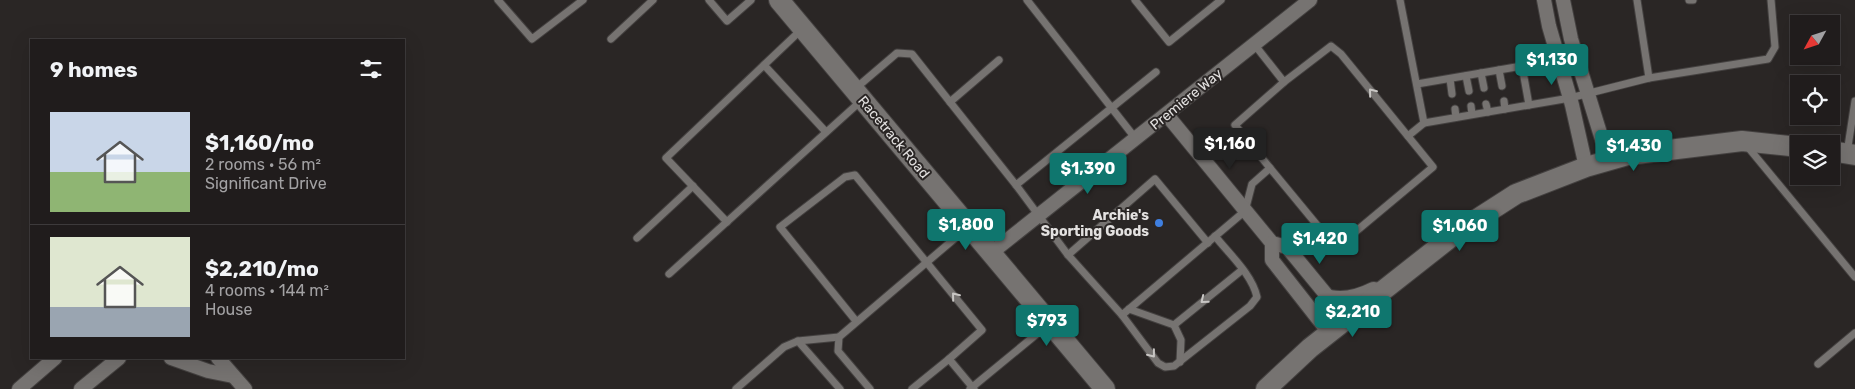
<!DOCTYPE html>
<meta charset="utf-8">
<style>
:root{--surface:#201c1c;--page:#282525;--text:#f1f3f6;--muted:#a2a1a3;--line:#3d3a3b;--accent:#0f766e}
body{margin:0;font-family:Rubik,sans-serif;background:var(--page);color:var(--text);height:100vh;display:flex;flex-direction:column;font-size:19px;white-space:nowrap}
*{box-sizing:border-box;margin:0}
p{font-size:16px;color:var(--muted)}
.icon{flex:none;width:28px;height:28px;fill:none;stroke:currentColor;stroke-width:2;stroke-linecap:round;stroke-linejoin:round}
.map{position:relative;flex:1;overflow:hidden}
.side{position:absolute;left:30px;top:39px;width:375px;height:320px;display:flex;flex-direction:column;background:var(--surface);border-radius:0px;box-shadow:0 5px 20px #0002,0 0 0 1px var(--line)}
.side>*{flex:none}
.needle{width:32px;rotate:230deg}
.buttons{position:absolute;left:1790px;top:15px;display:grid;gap:10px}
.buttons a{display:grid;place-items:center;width:50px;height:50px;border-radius:0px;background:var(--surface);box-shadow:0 5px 20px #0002,0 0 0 1px var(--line);font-size:25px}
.price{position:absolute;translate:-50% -42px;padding:0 11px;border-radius:5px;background:var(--accent);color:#fff;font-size:16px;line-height:32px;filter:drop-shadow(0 1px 2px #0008)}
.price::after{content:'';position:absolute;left:50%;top:30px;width:15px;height:11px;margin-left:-8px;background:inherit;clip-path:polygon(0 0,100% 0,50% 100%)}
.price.active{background:#222;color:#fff}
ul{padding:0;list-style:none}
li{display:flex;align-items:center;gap:15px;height:125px;padding:0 20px}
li+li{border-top:1px solid var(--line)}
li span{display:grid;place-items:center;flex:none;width:140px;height:100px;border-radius:0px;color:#555}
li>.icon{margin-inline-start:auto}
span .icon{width:60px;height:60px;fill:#fffc;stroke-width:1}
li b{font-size:21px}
h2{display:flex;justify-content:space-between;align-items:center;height:60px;padding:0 20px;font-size:21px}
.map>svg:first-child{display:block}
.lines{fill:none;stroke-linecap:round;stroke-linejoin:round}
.lane-casing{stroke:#444140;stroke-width:9}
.street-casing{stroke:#444140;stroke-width:16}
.secondary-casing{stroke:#444140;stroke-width:22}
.lane{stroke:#767371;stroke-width:7}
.street{stroke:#767371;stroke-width:14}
.secondary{stroke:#767371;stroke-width:20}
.oneway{stroke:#c8c6c4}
.shop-dot{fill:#3f7fe0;stroke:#2a2625;stroke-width:2}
.labels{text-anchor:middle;stroke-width:4;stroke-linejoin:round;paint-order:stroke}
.street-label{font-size:14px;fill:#e3e1e0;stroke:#2a2625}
.poi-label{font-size:14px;font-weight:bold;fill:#e3e1e0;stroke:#2a2625;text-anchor:end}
</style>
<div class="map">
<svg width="1855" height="389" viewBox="0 0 1855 389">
<rect width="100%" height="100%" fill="#2a2625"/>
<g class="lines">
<defs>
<g id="lane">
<path d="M498 0 532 39 583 0"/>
<path d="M709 0 727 21 751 0"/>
<path d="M1027 0 1136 139"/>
<path d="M1135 0 1169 42 1221 0"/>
<path d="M1400 0 1424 123"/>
<path d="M1637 0 1649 78"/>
<path d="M1689 0H1693"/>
<path d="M611 39 653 0"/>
<path d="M764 65 826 132"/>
<path d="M1499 70 1502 86"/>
<path d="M1481 73 1484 88"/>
<path d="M1466 76 1469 91"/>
<path d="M1450 79 1452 94"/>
<path d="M1417 84 1522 66 1529 105"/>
<path d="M856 88 897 53 912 54 950 102 999 60"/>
<path d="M1504 101 1505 109"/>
<path d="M950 102 1016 185 1156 72"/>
<path d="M1486 104 1488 112"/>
<path d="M1471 106 1472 114"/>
<path d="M1455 109 1456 117"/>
<path d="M1408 136 1424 123 1570 98 1649 78 1768 59 1775 47 1771 0"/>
<path d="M1747 146 1855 277"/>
<path d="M1847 153 1855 101"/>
<path d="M1270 168 1235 125 1284 82"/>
<path d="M1016 185 1068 255 1122 315 1245 211 1252 184 1270 168 1336 248 1433 167 1341 54 1331 46 1284 82 1254 44"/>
<path d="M727 222 666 158 802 29"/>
<path d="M637 238 693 186"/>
<path d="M1068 255 1155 179 1208 243"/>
<path d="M669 274 862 100"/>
<path d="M1129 309 1174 325 1242 270"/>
<path d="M1122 315 1158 363 1165 367 1174 366 1250 306 1257 297C1252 274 1229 254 1215 236"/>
<path d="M856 321 780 227 845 177 855 175 982 330 949 359"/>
<path d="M1174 325 1181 340 1180 362"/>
<path d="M798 341 839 337"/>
<path d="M1818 364 1855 333"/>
<path d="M736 389 784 347 798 341 840 389"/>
<path d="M870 389 838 351 839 337 967 228"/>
<path d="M912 389 949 359 974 389"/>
<path d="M970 389 1049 324"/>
</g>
<g id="street">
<path d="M1544 0 1549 26 1572 105 1586 167"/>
<path d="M1563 0 1571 39 1608 159"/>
<path d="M1167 115 1272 243 1287 247 1347 320"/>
<path d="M1272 243V260L1330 334"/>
<path d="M991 253 1310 0"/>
<path d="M171 358 208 371 233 376"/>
<path d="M218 358 245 389"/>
<path d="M19 389 55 358"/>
<path d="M81 389 119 358"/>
</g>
<g id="secondary">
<path d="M779 0 1105 389"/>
<path d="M1831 151 1855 155"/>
<path d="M1330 300C1345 303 1360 299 1374 292"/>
<path d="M1266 389 1310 348 1460 230 1516 194 1586 167 1628 155 1742 141 1799 147"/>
</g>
</defs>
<use href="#lane" class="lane-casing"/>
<use href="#street" class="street-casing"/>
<use href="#secondary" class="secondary-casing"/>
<use href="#lane" class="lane"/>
<use href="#street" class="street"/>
<use href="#secondary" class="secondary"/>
</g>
<defs><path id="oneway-chevron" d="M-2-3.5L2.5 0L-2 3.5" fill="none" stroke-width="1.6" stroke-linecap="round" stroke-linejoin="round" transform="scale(1.25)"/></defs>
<g class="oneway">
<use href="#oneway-chevron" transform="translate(1372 92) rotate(-129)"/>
<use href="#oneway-chevron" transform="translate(955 296) rotate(-129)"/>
<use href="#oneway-chevron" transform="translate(1204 300) rotate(141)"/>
<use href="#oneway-chevron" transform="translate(1152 354) rotate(52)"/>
</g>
<circle class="shop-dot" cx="1159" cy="223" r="5"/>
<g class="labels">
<g class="street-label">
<text transform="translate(1186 99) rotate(-39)" y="5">Premiere Way</text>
<text transform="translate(894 137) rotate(50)" y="5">Racetrack Road</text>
</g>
<g class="poi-label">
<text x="1149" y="220">Archie's<tspan x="1149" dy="16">Sporting Goods</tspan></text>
</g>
</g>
</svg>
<div class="buttons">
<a><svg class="needle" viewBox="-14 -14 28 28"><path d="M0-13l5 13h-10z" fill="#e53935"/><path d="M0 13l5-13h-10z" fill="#a2a1a3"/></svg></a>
<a><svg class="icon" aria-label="locate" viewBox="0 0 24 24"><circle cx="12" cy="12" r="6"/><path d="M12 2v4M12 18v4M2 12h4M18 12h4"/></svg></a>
<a><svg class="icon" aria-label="layers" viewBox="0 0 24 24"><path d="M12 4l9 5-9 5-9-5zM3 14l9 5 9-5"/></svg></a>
</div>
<b class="price" style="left:1552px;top:86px">$1,130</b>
<b class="price active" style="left:1230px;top:170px">$1,160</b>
<b class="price" style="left:1634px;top:172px">$1,430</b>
<b class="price" style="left:1088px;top:195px">$1,390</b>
<b class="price" style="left:966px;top:251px">$1,800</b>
<b class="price" style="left:1460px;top:252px">$1,060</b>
<b class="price" style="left:1320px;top:265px">$1,420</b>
<b class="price" style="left:1353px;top:338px">$2,210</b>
<b class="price" style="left:1047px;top:347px">$793</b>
<section class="side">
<h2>9 homes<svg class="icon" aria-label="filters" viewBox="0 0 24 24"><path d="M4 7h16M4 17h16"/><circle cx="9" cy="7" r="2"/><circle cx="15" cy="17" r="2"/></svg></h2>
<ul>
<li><span style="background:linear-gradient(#c9d6e8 60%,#8fb573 0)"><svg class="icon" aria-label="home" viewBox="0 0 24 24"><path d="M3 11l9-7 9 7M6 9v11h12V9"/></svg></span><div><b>$1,160/mo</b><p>2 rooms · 56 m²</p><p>Significant Drive</p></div></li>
<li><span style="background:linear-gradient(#dfe7d0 70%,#9aa5b1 0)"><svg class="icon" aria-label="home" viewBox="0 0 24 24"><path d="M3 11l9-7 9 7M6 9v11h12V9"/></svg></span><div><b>$2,210/mo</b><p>4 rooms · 144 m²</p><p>House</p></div></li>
</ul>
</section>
</div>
